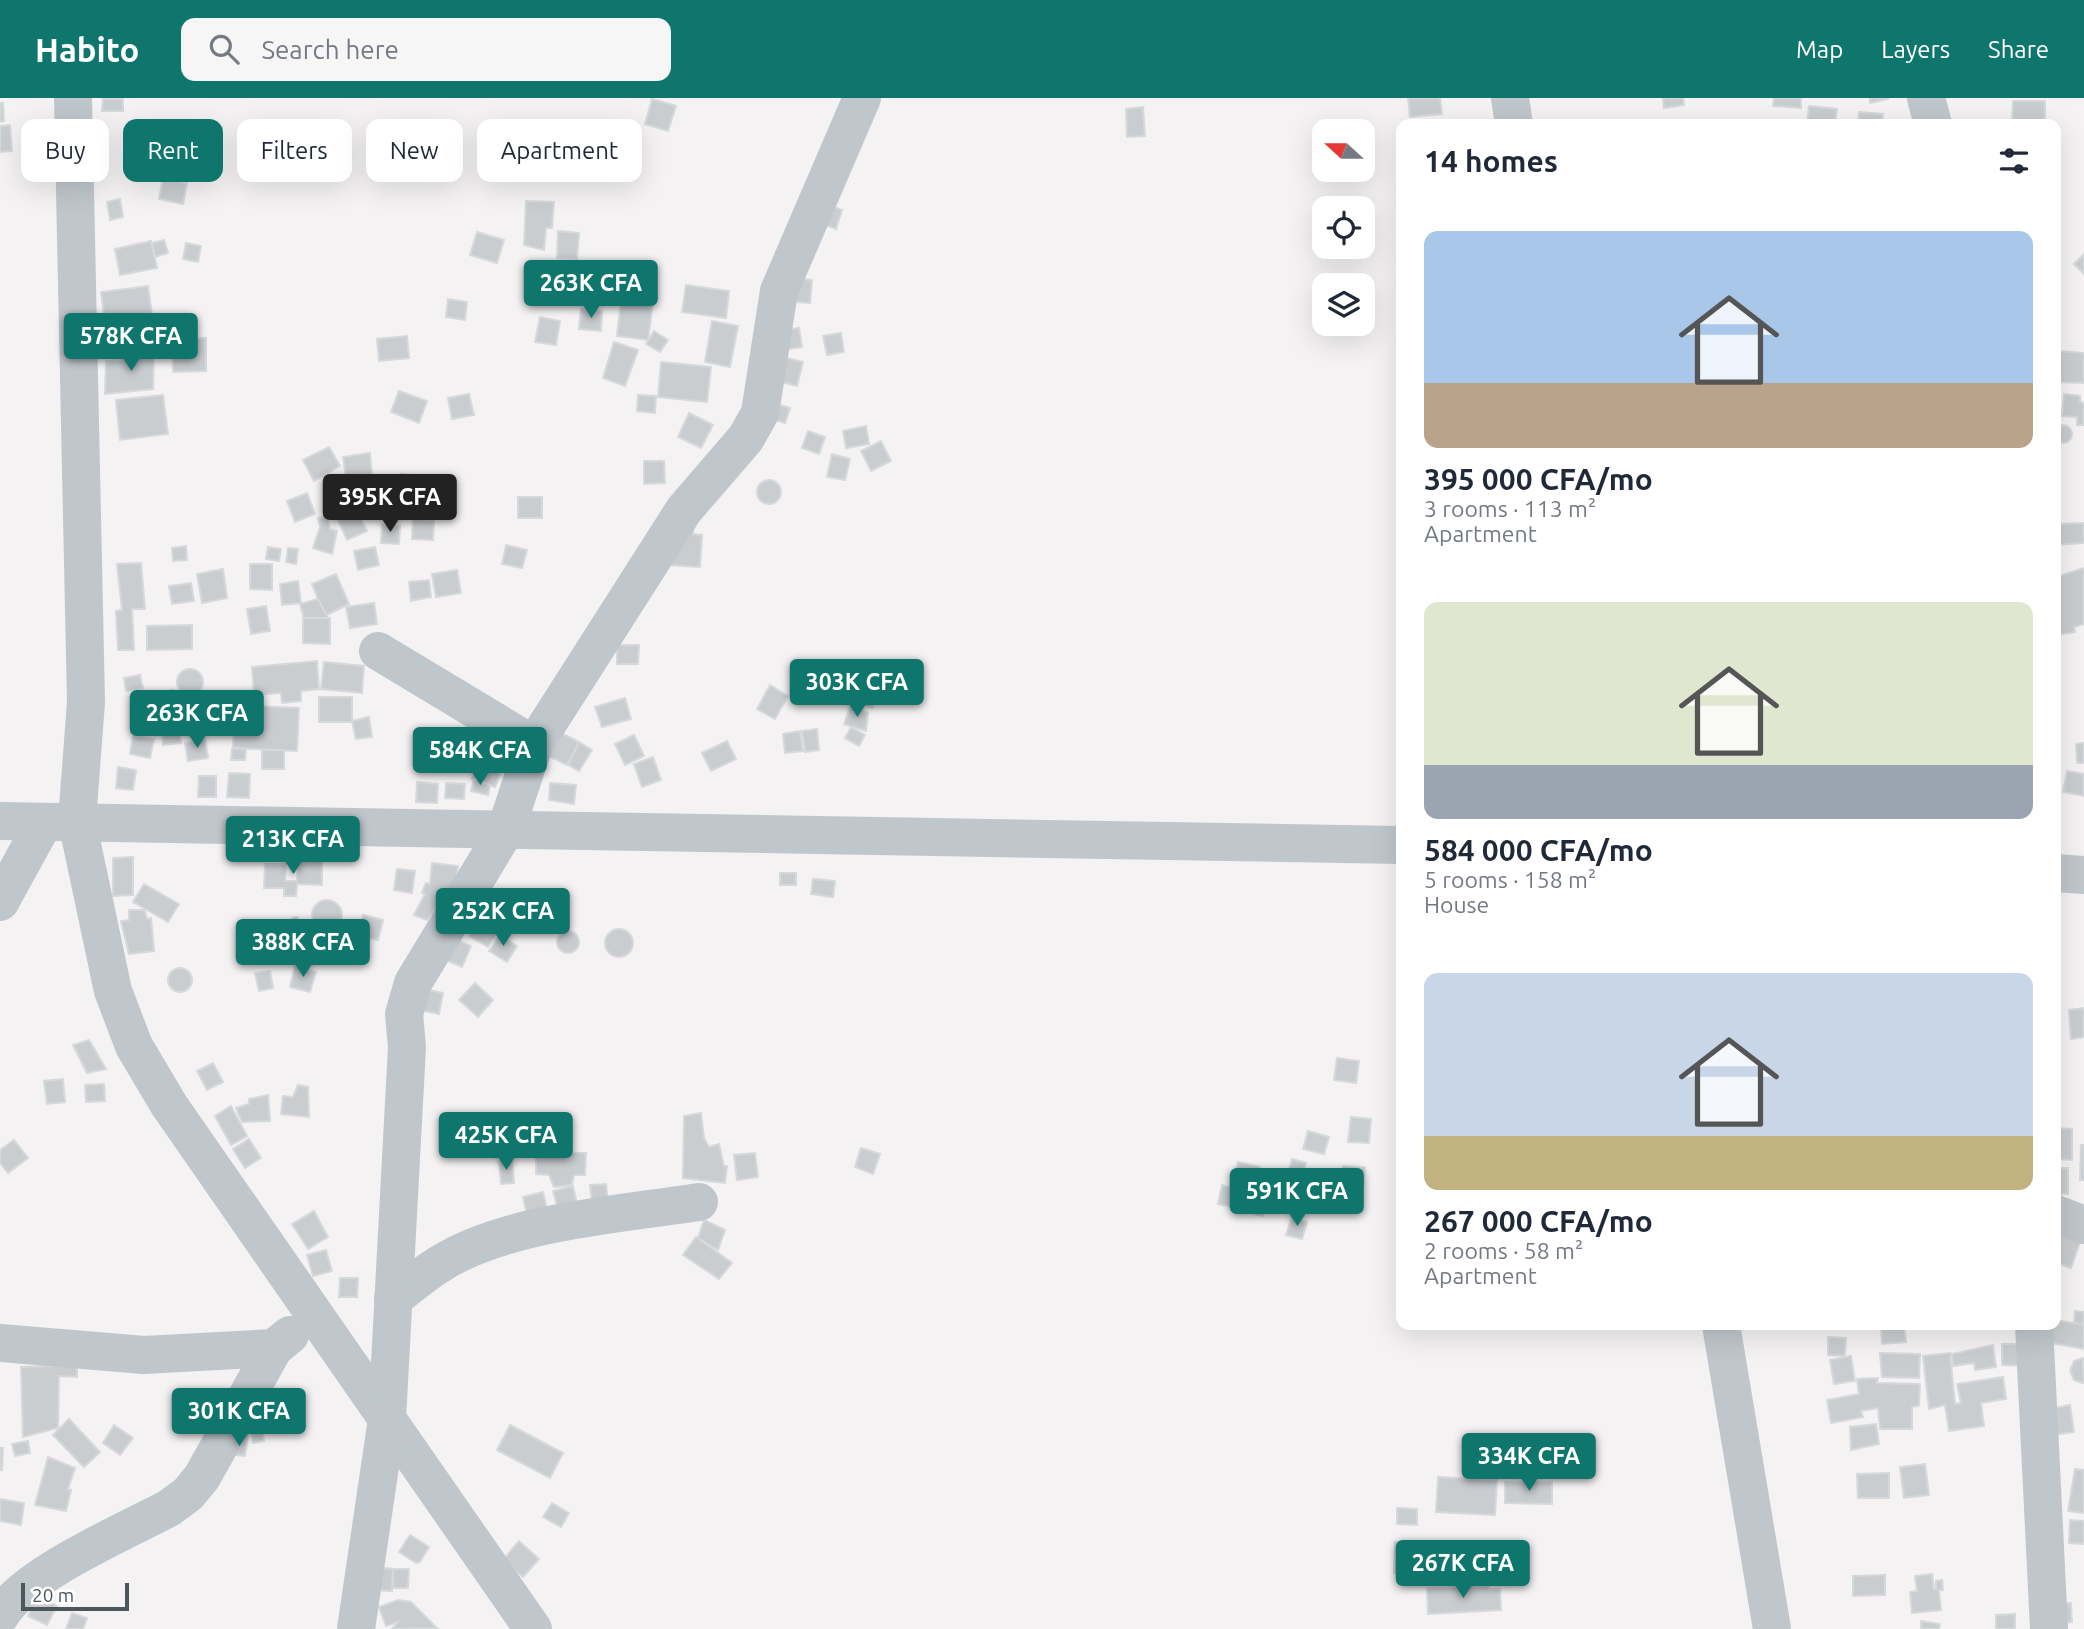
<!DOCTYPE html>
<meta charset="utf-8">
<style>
:root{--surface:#fff;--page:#f6f6f7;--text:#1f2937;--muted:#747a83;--accent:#0f766e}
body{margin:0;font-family:Ubuntu,sans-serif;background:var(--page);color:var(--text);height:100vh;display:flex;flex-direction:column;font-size:26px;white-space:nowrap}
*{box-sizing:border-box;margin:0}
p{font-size:23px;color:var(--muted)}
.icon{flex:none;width:38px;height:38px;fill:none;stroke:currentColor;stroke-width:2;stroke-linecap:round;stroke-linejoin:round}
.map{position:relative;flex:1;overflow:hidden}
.sheet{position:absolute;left:1396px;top:21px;width:665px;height:1211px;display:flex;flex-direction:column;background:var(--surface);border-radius:14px;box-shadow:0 7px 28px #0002}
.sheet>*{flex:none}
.hud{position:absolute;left:21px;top:21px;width:665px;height:63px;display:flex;gap:14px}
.needle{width:46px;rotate:291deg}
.buttons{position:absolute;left:1312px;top:21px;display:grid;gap:14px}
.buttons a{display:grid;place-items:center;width:63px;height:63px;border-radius:14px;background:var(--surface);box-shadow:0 7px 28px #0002;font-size:35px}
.scale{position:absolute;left:21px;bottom:18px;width:108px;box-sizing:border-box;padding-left:7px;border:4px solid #4b575d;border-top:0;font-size:19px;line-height:24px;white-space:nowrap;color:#4b575d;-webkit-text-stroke:5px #fff;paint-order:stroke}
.price{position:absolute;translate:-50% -60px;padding:0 16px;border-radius:7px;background:var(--accent);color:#fff;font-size:23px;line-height:46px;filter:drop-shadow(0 2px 4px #0008)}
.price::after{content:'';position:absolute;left:50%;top:42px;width:21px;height:16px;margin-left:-10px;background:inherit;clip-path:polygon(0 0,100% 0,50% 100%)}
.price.on{background:#222;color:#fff}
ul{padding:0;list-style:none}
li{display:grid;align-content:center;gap:14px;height:371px;padding:0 28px}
li span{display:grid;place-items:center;height:217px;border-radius:14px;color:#555}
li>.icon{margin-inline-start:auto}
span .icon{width:126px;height:126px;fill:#fffc;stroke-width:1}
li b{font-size:30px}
h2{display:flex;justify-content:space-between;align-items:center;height:84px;padding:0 28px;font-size:30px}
.pill{padding:0 24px;border-radius:14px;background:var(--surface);box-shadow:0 7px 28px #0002;font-size:24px;line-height:63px}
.pill.on{background:var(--accent);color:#fff}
header{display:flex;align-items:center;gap:42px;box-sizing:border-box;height:98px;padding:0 35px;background:var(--accent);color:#fff}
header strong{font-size:33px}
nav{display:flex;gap:38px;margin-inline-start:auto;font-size:24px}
.search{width:490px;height:63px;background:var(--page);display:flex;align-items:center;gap:18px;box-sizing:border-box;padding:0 24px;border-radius:14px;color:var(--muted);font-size:26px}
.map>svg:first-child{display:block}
.building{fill:#c9cdd0;stroke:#d6d9dc;stroke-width:2}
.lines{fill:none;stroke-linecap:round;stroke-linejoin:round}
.minor{stroke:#bfc7cc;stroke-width:38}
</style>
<header>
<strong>Habito</strong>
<div class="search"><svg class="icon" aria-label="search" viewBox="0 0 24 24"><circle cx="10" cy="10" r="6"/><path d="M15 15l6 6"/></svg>Search here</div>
<nav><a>Map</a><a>Layers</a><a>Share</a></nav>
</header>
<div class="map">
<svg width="2084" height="1531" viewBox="0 0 2084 1531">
<rect width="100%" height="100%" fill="#f4f2f2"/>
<g class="building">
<path d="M1408 0H1440L1442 16 1410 19Z"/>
<path d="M1663 0H1683L1684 7 1664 10Z"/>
<path d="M1774 0H1801V10L1773 8Z"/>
<path d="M1870 0H1888V1L1870 5Z"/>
<path d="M103 1H123V13H102Z"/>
<path d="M652 1 676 8 668 33 645 26Z"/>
<path d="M2013 3H2045V26H2012Z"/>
<path d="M0 5H3L4 23 0 24Z"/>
<path d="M1809 8 1837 11 1835 26H1807Z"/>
<path d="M1143 9 1145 38 1127 39 1126 11Z"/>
<path d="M1859 14 1883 16 1882 26H1858Z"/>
<path d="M201 24 222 29 217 55 196 51Z"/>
<path d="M10 27 12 53 0 54V28Z"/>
<path d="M491 27 509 31 505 50 488 47Z"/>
<path d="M163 80 187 85 183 106 159 101Z"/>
<path d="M120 101 123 119 110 122 107 104Z"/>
<path d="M526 103 554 104 552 130H546L544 152 524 147Z"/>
<path d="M819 103 842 112 836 131 812 122Z"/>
<path d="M558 133 579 135 577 161 557 160Z"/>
<path d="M477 134 504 142 497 165 470 157Z"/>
<path d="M164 142 168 155 155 159 152 145Z"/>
<path d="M151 143 157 170 120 177 115 151Z"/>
<path d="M186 145 201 148 198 164 183 161Z"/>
<path d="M2084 156V176L2074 166Z"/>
<path d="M786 180 812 182 810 205 784 203Z"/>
<path d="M623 187 655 190 648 242 617 238Z"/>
<path d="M686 187 729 193 726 220 682 214Z"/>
<path d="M148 188 152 217 105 224 101 194Z"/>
<path d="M448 201 467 204 465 222 446 219Z"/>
<path d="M581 211 602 213 601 233 579 231Z"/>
<path d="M540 219 560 223 556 247 535 244Z"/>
<path d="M712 223 738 228 730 269 705 264Z"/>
<path d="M799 230 802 249 783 252 780 233Z"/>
<path d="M654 233 668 242 660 254 646 246Z"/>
<path d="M841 235 844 254 827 257 823 238Z"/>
<path d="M407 238 409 260 379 263 377 241Z"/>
<path d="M206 240V273L173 274 172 241Z"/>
<path d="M614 244 638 252 625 288 603 280Z"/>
<path d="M128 252H154L153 291 105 296 106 263 128 262Z"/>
<path d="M2059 253 2084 255V285L2057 284Z"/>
<path d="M783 259 803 264 797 288 777 283Z"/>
<path d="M661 264 711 269 707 304 658 299Z"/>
<path d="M399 293 427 303 419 325 391 314Z"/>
<path d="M469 296 474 317 452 321 448 300Z"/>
<path d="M2064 296 2080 298V304L2084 305V327H2077V319L2062 318Z"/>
<path d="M163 297 168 336 120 342 116 302Z"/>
<path d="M638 297 656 298 655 315 637 313Z"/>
<path d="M773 305 790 310 785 325 769 320Z"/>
<path d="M689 315 713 327 701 350 678 339Z"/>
<circle cx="2063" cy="336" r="9"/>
<path d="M866 328 869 346 846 350 843 333Z"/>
<path d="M808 333 825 339 819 356 802 350Z"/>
<path d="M881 343 891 363 871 373 861 353Z"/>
<path d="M329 349 340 368 314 383 303 362Z"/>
<path d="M370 355 372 377 346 380 343 359Z"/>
<path d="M832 356 850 361 845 382 827 379Z"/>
<path d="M644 363H664L665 385 644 386Z"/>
<path d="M401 376 422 378 421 398 399 396Z"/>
<circle cx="769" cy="394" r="12"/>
<path d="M307 395 315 416 295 424 287 403Z"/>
<rect x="518" y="399" width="24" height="21"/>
<path d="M357 413 367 433 347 442 338 422Z"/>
<path d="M327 418 330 431 337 433 332 456 313 450 320 429 318 420Z"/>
<path d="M413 421 434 422 433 442 412 441Z"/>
<path d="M2084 425V445L2056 447V426Z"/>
<path d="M382 427 400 428 399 446 381 445Z"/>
<path d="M694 428 693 436 702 437 700 469 668 467Z"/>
<path d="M506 447 527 452 522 470 502 466Z"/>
<path d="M186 448 187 462 173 463 172 450Z"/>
<path d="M268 449 281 451 279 463 266 461Z"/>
<path d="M375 449 379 467 358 472 354 453Z"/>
<path d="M288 450 298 451 296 466 286 464Z"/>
<path d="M141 465 145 511H132L134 552H118L116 513 122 512 117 466Z"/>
<path d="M250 466H272V492L250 491Z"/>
<path d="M2084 470V526L2074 529 2075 534 2056 537V479Z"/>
<path d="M223 471 227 500 202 505 197 476Z"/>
<path d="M457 472 461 495 436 499 432 476Z"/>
<path d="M336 476 349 506 325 518 312 486Z"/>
<path d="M429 482 431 499 411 503 409 484Z"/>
<path d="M298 483 301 505 282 507 280 486Z"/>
<path d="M191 485 194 503 172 506 169 488Z"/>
<path d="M318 501 328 520H304L300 506Z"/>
<path d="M374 505 377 526 350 530 346 509Z"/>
<path d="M266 508 270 533 251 536 247 511Z"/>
<path d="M303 520H330V546L303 545Z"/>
<path d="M192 527V551L147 552V528Z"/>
<path d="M617 547H639L638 566H617Z"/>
<path d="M317 563 319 591 301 593V603L282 605 281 595 254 597 252 569Z"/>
<path d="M324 564 364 568 362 595 321 591Z"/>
<circle cx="190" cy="584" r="13"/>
<path d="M140 577 143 590 126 593 124 580Z"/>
<path d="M858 580 881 591 872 610 850 600Z"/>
<path d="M770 587 788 598 775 621 757 611Z"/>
<path d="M173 592 176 611 164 613 161 594Z"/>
<path d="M157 596 163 617 144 623 138 602Z"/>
<rect x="319" y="599" width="33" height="25"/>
<path d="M625 600 631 621 602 629 595 609Z"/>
<path d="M223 604 226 629 205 631 201 607Z"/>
<path d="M235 607 299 610 297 653 233 650Z"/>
<path d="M850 609 868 615 866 633 844 626Z"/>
<path d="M369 619 372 639 356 641 352 623Z"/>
<path d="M178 622 181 645 163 647 161 623Z"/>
<path d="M851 629 865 637 859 648 845 640Z"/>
<path d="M553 631 579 644 567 667 542 655Z"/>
<path d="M817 631 819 652 805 654 802 633Z"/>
<path d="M800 633 803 653 785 655 783 636Z"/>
<path d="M634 637 644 658 625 667 615 646Z"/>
<path d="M133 638 154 641 150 660 130 656Z"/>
<path d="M205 641 208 660 188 663 185 645Z"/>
<path d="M727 643 736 661 711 673 702 655Z"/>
<path d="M579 644 592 652 579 673 568 667Z"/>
<path d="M2084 645V665H2077L2076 646Z"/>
<path d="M232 650 246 651 245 662H231Z"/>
<rect x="262" y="652" width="22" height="19"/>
<path d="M480 658 503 667 495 689 472 681Z"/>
<path d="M653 659 661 682 642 689 634 666Z"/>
<path d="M118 669 136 672 133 692 116 690Z"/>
<path d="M2067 673 2084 676V698L2063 694Z"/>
<path d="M229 675 250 676 249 700 227 699Z"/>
<path d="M199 678H216V699H198Z"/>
<path d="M474 681 490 687 488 697 471 693Z"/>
<path d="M417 684 438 686 437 705 416 704Z"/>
<path d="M446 685 465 686 464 701 445 700Z"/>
<path d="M550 685 576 687 574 706 549 702Z"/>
<path d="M133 759V797L113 798V760Z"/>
<path d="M298 763H322V787L297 786 296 798H284V790H264L265 766H286L285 783H297Z"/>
<path d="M432 765 458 768 455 788H451L427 822 414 817 425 796 422 795 426 785 430 786Z"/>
<path d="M397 771 415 773 412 795 394 792Z"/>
<rect x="780" y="775" width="16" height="12"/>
<path d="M813 781 835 783 833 799 811 796Z"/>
<path d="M144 786 179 806 168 824 133 804Z"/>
<circle cx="327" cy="817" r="15"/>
<path d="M129 812H145L147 821 151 820 154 853 129 856 121 823 129 822Z"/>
<path d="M363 817 383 822 378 842 358 838Z"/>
<path d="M294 819H298L294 836 299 837 294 859 263 853 267 830 277 832Z"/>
<path d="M479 822 498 833 488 849 469 838Z"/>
<circle cx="619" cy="845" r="14"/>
<circle cx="568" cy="844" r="11"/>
<path d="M499 837 517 848 507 864 489 853Z"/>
<path d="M448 838 471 848 462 869 439 859Z"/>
<path d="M295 868 316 874 310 894 290 889Z"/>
<circle cx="180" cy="882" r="12"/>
<path d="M270 873 273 890 259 893 255 875Z"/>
<path d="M475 885 493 902 478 919 459 902Z"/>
<path d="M419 890 443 895 439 916 415 911Z"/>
<path d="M2084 910V939L2071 941 2069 912Z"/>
<path d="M89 942 106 971 87 975 73 947Z"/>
<path d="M1337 960 1359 963 1356 985 1334 982Z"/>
<path d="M213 965 223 984 207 992 197 973Z"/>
<path d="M63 981 65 1004 47 1006 44 983Z"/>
<path d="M104 986 105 1003 86 1004 85 987Z"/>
<path d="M298 987 308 989 309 1019 281 1016 283 998 293 999Z"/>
<path d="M268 997 270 1023 242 1024 236 1010 249 1006V1001Z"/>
<path d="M231 1008 247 1038 231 1047 215 1018Z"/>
<path d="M701 1015 704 1040 709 1049 719 1046 724 1068H727L725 1085 683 1080 684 1018Z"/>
<path d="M1351 1019 1371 1021 1369 1045 1348 1044Z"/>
<path d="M2056 1030 2072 1031V1062L2056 1061Z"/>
<path d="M1308 1033 1329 1039 1324 1056 1303 1051Z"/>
<path d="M249 1041 261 1060 245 1070 233 1051Z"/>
<path d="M14 1042 28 1060 8 1075 0 1065V1052Z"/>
<path d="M2081 1047H2084V1082H2080Z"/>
<path d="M861 1050 880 1056 873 1076 855 1069Z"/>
<path d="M536 1054 586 1055 585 1077H574L572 1087 554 1089 549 1077 536 1076Z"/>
<path d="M755 1055 758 1079 737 1082 734 1057Z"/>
<path d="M1292 1061 1306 1065 1302 1080 1288 1076Z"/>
<path d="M512 1062 514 1085 501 1086 499 1063Z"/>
<path d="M1238 1064 1260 1069 1249 1113 1218 1106 1222 1087 1232 1090Z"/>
<path d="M1343 1068 1365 1070 1363 1090 1341 1089Z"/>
<rect x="2056" y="1070" width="12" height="26"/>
<path d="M606 1086 608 1104 592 1105 590 1087Z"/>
<path d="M573 1088 577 1106 558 1111 553 1093Z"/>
<path d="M543 1094 547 1111 527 1117 523 1099Z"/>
<path d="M1253 1101 1266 1104 1263 1118 1250 1115Z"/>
<path d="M314 1113 328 1139 308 1151 292 1126Z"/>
<path d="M1292 1119 1307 1124 1302 1141 1286 1137Z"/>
<path d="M704 1122 725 1132 718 1152 698 1140Z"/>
<path d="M2056 1136 2080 1144 2071 1170 2056 1165Z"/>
<path d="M696 1139 732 1165 719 1181 683 1157Z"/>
<path d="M326 1152 332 1173 313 1178 307 1157Z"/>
<path d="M340 1180H358L357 1199H339Z"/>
<path d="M2075 1213 2084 1214V1227L2074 1225Z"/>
<path d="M2056 1222 2084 1227V1251L2045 1244 2048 1227H2056Z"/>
<path d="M1881 1227H1904L1906 1244 1882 1246Z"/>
<path d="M1828 1239 1846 1240 1845 1258 1828 1257Z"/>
<path d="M2002 1246H2028V1268L2002 1267Z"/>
<path d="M1993 1247 1996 1269 1975 1272 1974 1265 1953 1268 1952 1256Z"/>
<path d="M1880 1255 1920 1256 1919 1280 1882 1279Z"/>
<path d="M1950 1255 1955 1306 1961 1305 1957 1286 2003 1279 2006 1301 1981 1305 1984 1328 1949 1333 1945 1307 1929 1311 1923 1258Z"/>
<path d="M1851 1258 1855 1283 1834 1286 1830 1262Z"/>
<path d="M2083 1260 2084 1285H2082L2074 1282 2070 1273 2074 1263Z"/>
<path d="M77 1267V1279L59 1278 58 1330 23 1339 21 1269Z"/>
<path d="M1878 1280 1877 1285 1920 1286 1919 1308 1912 1309V1331H1880L1878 1310 1861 1313 1863 1319 1831 1325 1827 1302 1859 1296 1857 1281Z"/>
<path d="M2070 1307 2074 1334 2052 1337 2049 1311Z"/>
<path d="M69 1321 100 1354 84 1369 53 1337Z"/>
<path d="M1876 1326 1879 1346 1851 1352 1850 1329Z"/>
<path d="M114 1327 133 1340 120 1357 103 1345Z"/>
<path d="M510 1327 563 1355 550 1380 497 1352Z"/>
<path d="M262 1329 264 1343 253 1345 251 1331Z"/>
<path d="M248 1335 245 1358 225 1356Z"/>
<path d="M28 1343 30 1355 15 1358 12 1346Z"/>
<path d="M0 1350H3L2 1372H0Z"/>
<path d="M48 1359 75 1370 68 1391 71 1392 66 1413 35 1407Z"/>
<path d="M1925 1366 1929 1397 1904 1400 1900 1369Z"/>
<path d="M2075 1371 2084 1372V1415L2068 1413Z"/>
<path d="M1889 1375V1400H1858L1857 1376Z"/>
<path d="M1438 1379 1497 1382 1495 1417 1436 1414Z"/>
<path d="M1505 1384H1552V1406L1505 1405Z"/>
<path d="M0 1401 24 1405 21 1427 0 1423Z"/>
<path d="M552 1405 569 1415 561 1429 543 1419Z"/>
<path d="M1397 1410 1417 1411V1427L1397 1426Z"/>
<path d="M2070 1422 2084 1423V1446L2069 1445Z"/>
<path d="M410 1437 429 1449 420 1464 416 1465 399 1454Z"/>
<path d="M519 1443 539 1461 523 1479 503 1462Z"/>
<path d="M1395 1444H1416V1475H1394Z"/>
<path d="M373 1469 393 1471 392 1493 371 1492Z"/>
<path d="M393 1471H409L408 1490H393Z"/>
<path d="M1932 1476 1934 1491H1936V1483L1942 1482 1943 1492H1939L1941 1512 1912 1515 1910 1494 1917 1493 1915 1478Z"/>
<path d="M1885 1477V1497L1853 1498V1478Z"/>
<path d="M1489 1488V1491H1500L1501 1512 1428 1516 1427 1490Z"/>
<path d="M38 1499 57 1508 47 1527 28 1518Z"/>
<path d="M398 1502 411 1504 437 1530 392 1531 398 1524 386 1528 379 1509Z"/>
<path d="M2049 1505H2071L2072 1524 2050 1525Z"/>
<path d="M72 1515 87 1520 83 1531H66Z"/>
<path d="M2015 1516V1531H1996V1517Z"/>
<path d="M1921 1523 1940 1526 1939 1531H1921Z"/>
</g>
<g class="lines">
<g class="minor">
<path d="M73 0 86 604 77 723 113 893 134 948 169 1007 533 1531"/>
<path d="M1510 0 1514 26"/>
<path d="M1926 0 1933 26"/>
<path d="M378 553 534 647"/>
<path d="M0 723 1402 747"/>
<path d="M2056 775 2084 777"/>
<path d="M0 804 44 724"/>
<path d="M2056 1116 2084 1127"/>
<path d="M393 1201C408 1190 423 1176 440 1166 505 1124 622 1116 699 1104"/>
<path d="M1721 1227 1772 1531"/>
<path d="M2034 1227 2049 1531"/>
<path d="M0 1245 144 1257 274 1250 290 1237"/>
<path d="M0 1518C23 1477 126 1433 169 1410L188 1396 202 1379 274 1250"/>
<path d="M356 1531 387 1321 407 949 404 916 413 885 506 731 534 647 684 412 746 340 760 315 779 193 862 0"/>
</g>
</g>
</svg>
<div class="buttons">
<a><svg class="needle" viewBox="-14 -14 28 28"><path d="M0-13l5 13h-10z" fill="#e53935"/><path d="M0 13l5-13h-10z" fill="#747a83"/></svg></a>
<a><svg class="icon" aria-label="locate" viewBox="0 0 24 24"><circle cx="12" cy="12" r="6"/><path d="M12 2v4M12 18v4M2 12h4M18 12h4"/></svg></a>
<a><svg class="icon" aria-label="layers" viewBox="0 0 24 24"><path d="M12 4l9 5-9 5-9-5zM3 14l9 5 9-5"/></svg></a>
</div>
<div class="scale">20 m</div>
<b class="price" style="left:591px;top:222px">263K CFA</b>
<b class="price" style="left:131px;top:275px">578K CFA</b>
<b class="price on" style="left:390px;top:436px">395K CFA</b>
<b class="price" style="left:857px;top:621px">303K CFA</b>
<b class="price" style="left:197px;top:652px">263K CFA</b>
<b class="price" style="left:480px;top:689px">584K CFA</b>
<b class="price" style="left:293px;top:778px">213K CFA</b>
<b class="price" style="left:503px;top:850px">252K CFA</b>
<b class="price" style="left:303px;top:881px">388K CFA</b>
<b class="price" style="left:506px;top:1074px">425K CFA</b>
<b class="price" style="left:1297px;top:1130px">591K CFA</b>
<b class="price" style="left:239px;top:1350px">301K CFA</b>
<b class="price" style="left:1529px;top:1395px">334K CFA</b>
<b class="price" style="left:1463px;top:1502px">267K CFA</b>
<div class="hud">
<a class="pill">Buy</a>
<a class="pill on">Rent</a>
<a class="pill">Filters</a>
<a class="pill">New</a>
<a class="pill">Apartment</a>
</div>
<section class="sheet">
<h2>14 homes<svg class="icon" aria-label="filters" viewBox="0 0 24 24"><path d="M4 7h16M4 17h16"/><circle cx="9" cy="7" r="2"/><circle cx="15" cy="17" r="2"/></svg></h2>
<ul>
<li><span style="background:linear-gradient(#a9c7e8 70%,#b9a48a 0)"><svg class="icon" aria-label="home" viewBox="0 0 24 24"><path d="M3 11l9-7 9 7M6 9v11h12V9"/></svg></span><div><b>395 000 CFA/mo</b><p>3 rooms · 113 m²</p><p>Apartment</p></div></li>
<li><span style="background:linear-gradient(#dfe7d0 75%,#9aa5b1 0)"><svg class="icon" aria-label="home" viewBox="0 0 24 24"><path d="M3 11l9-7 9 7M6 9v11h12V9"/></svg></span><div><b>584 000 CFA/mo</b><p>5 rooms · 158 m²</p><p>House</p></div></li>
<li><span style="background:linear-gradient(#c9d6e8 75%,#c2b280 0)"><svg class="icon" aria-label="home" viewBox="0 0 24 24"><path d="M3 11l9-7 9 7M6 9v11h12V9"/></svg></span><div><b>267 000 CFA/mo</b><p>2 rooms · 58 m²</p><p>Apartment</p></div></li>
</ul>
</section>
</div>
